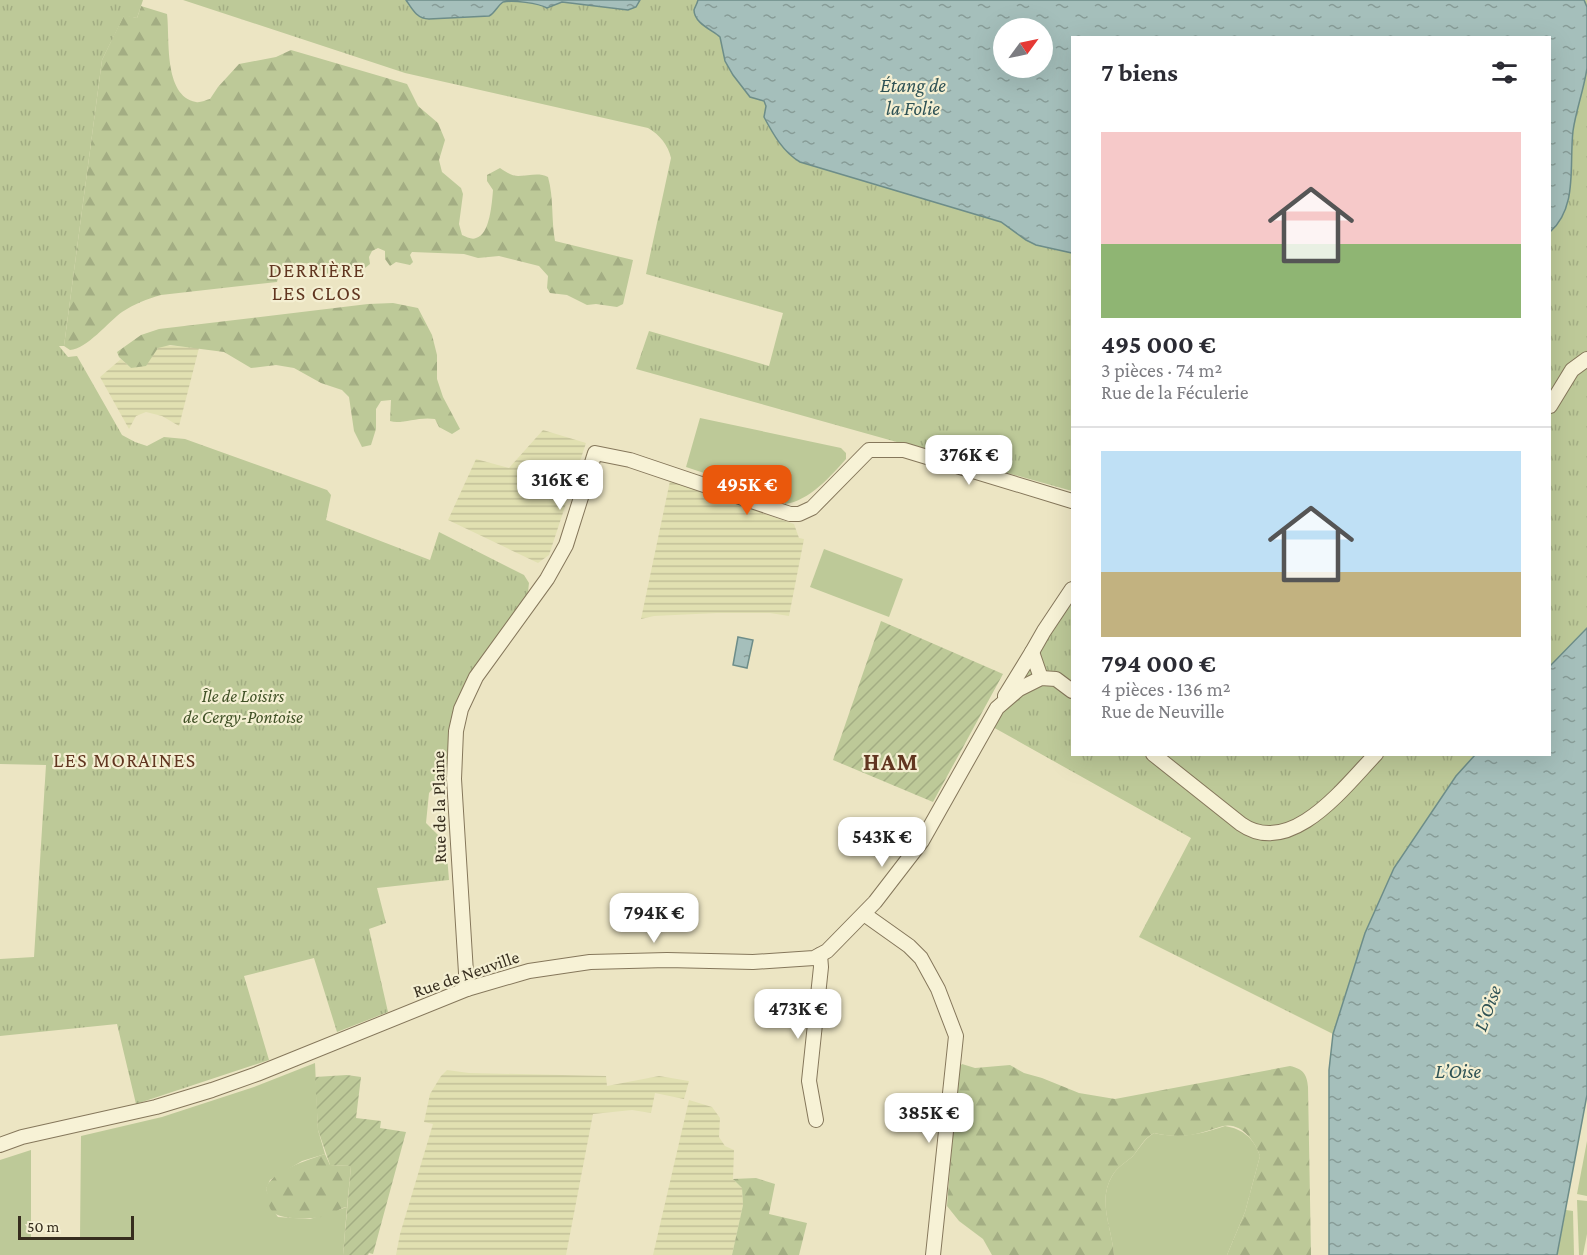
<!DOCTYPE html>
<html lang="fr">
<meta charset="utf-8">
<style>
:root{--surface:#fff;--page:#f2f2f3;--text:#2b2b33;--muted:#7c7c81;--line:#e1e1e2;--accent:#ea580c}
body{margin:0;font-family:"Crimson Pro",serif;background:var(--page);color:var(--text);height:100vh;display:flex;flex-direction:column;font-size:22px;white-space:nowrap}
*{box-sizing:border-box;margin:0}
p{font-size:20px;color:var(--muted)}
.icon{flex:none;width:33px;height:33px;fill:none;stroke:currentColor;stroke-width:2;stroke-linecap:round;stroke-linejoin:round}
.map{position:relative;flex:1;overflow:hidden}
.drawer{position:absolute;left:1071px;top:36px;width:480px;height:720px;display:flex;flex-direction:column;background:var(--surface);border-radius:0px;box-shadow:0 6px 24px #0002}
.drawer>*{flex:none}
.needle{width:39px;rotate:57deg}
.controls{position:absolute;left:993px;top:18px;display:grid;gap:12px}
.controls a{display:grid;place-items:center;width:60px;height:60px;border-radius:50%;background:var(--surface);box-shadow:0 6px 24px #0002;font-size:30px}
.scale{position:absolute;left:18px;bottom:15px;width:116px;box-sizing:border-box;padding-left:6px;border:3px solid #362d1e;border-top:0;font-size:16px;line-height:21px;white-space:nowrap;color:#362d1e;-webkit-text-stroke:4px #f4efd2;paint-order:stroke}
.price{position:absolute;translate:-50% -51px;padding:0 14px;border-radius:12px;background:#fff;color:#222;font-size:20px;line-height:39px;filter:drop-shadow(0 2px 3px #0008)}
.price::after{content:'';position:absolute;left:50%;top:36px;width:18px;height:14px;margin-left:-9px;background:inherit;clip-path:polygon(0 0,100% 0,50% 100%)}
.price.on{background:var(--accent);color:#fff}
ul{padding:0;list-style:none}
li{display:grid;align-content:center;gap:12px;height:318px;padding:0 30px}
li+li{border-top:2px solid var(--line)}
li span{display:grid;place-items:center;height:186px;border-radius:0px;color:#555}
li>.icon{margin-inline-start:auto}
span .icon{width:108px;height:108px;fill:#fffc;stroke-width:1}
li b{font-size:26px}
h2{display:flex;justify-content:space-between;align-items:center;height:72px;padding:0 30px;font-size:26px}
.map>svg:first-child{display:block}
.farmland{fill:url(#farmland-rules)}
.grass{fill:#bdc998}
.forest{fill:url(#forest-firs)}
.park{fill:url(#park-tufts);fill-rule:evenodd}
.garden{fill:url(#garden-furrows)}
.water{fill:url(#water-ripples);stroke:#6d8d89;stroke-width:1.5;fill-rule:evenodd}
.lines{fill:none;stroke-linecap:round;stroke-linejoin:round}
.minor-casing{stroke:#85775b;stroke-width:16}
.minor{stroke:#f7f2d6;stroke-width:14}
.labels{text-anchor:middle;stroke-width:4.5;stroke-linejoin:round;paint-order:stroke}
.park-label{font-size:18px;font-style:italic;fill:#405126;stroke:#f4efd2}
.street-label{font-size:18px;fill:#362d1e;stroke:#f4efd2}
.water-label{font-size:20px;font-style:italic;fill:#2e5255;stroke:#f4efd2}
.neighbourhood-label{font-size:20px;letter-spacing:1.5px;fill:#613620;stroke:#f4efd2}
.district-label{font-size:24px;font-weight:bold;letter-spacing:1.5px;fill:#613620;stroke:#f4efd2}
</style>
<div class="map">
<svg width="1587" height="1255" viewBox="0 0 1587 1255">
<defs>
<pattern id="farmland-rules" width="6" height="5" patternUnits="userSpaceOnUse" patternTransform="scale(1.5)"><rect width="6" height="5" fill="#e1e0b1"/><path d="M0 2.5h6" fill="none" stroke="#c2c098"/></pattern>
<pattern id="forest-firs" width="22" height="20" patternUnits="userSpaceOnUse" patternTransform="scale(1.5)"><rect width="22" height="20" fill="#bdc998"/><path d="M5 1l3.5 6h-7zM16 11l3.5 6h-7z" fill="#a3ad83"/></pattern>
<pattern id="park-tufts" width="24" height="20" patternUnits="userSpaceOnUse" patternTransform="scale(1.5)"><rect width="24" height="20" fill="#bdc998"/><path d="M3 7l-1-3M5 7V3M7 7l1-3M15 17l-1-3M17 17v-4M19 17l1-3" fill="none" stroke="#a3ad83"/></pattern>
<pattern id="garden-furrows" width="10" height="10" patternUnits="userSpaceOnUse" patternTransform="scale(1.5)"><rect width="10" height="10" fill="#bdc998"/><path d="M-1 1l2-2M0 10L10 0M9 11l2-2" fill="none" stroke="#a3ad83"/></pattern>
<pattern id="water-ripples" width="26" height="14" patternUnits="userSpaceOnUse" patternTransform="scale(1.5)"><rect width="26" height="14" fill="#a5bfbb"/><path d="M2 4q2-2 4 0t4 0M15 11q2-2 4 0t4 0" fill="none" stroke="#879c97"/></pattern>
</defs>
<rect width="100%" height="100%" fill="#ece5c3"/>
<g class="farmland">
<path d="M163 345 199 348 179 426 162 416 146 412 136 416 129 429 100 377 121 359 131 368 151 358 158 348Z"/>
<path d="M543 430 586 443 549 555 538 563 448 520 476 459 509 468Z"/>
<path d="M670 481 794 524 799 538 804 539 789 616 770 613H717L654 616 641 619Z"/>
<path d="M447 1070 469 1073 606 1076 607 1086 659 1076 689 1081 684 1099 655 1093 651 1113 632 1110 593 1114 566 1255H396L400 1234 433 1124 424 1122 430 1094 441 1076Z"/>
<path d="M689 1100 712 1107 720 1118 719 1137 725 1146 734 1150 733 1179 742 1188 743 1205 732 1255H653Z"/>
</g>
<g class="grass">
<path d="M700 418 841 448 846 453V459C831 476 809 501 785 504L784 497 773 496 686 467Z"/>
<path d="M824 549 903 579 889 617 810 587Z"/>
<path d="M315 1063 318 1130 325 1154 302 1161 270 1180 266 1189 270 1199 269 1205 278 1217 310 1219 347 1207 343 1255H0V1160L31 1150V1237L80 1238 81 1136 162 1117 254 1087Z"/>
<path d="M1225 1126C1243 1129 1254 1138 1260 1156L1245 1212 1227 1255H1114C1112 1227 1096 1199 1114 1173 1119 1166 1126 1162 1132 1157 1140 1148 1144 1139 1154 1133 1179 1139 1202 1134 1225 1126Z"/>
<path d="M1587 1141V1196L1577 1194Z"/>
<path d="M1577 1200 1587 1201V1234L1583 1255H1579Z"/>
<path d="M1566 1210 1573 1211 1574 1255H1557Z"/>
</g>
<g class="forest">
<path d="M141 6 167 14C170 37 163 96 196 102 200 103 206 100 210 99L218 87 239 64 276 57 291 50 407 84 418 106 438 123 445 140 439 160 442 172 461 188 463 194 459 224 462 235C467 237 472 240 476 238 490 235 492 202 493 190L487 181V175L500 168C506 172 512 176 518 176 529 176 538 172 548 177 554 198 551 220 555 241L633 260 623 304 617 307 596 304 587 305 567 295 550 293 547 288 548 276 539 266 499 256 478 258 464 254 412 252 410 255 413 262 410 265 396 262 390 266 385 259V251L378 248 372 251 369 257 370 264 360 272 353 268C344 269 331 277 323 272 316 269 314 265 305 263L279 274 277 282 161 295C147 299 134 304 122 312 108 322 87 349 70 350L64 346 102 60 124 15 137 18Z"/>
<path d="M393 303 418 308 432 335 437 355V379L443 397 460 429 452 434 439 427 435 419C418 416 401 425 390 421L391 400 381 401 376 409V429L371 445 362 447 354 431 349 397 342 390 321 383 294 368 276 365 251 368 224 352 170 345 158 348 146 366 131 368 119 357 117 352 141 335 159 329 368 304Z"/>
<path d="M962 1064 975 1068 1010 1065 1024 1073 1042 1078 1079 1093 1115 1099 1290 1066C1303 1069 1307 1074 1308 1087L1311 1255H1227L1245 1212 1260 1156C1255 1141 1241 1122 1223 1126 1212 1129 1202 1133 1191 1135 1178 1137 1167 1136 1154 1133 1143 1139 1140 1148 1132 1157 1126 1162 1119 1166 1114 1173 1096 1199 1112 1227 1114 1255H992L983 1239 959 1221 947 1206 958 1068Z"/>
<path d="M325 1154 330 1165 351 1166 347 1207C339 1208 334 1214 326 1216 315 1219 279 1221 272 1211 267 1206 269 1196 266 1189 269 1172 310 1159 325 1154Z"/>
<path d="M756 1178 775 1184 769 1214 807 1223 799 1255H732L743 1205 742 1188 733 1179Z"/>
</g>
<g class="park">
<path d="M0 0H143L137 18 124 16 102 60 64 346H59L68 357 77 356 122 435 135 442 147 446 164 437 185 439 327 490 331 495 326 520 430 560 439 532 524 575 529 583 528 592 484 658 449 771 429 793 426 823 446 843 449 880 377 888 386 923 369 929 388 1012 337 1032 314 958 244 976 269 1060 136 1104 117 1024 0 1036V959L34 957 46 765 0 764Z"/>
<path d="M183 0H1587V628L1550 666V38H1072V491L636 369 649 331 769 366 783 313 646 274 671 158C668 145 660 135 648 128L405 73ZM1004 28H1042V68H1004Z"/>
<path d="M1072 591V754L1475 755 1456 776 1394 868 1365 933 1333 1034 1139 937 1191 838 991 726Z"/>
</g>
<g class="garden">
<path d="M881 621 1003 674 933 802 833 760Z"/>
<path d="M347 1075 361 1077 356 1118 381 1121 380 1128 406 1132 373 1254 369 1253 368 1255H343L351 1166 330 1165 318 1130 315 1077Z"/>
</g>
<g class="water">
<path d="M406 0H640L636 7 628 10 562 2 547 8C538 3 513 0 503 2 497 6 495 13 489 16L429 19C417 19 412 9 406 0Z"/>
<path d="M698 0H1584L1587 7C1587 27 1587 48 1587 68 1584 89 1576 110 1573 131 1569 166 1578 207 1550 232V38H1072V253L1036 245 1026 240 1001 222 800 162C783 152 773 134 764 117L766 106 764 101 750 97 733 75 725 61 720 37C712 30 694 23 694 10 695 7 697 4 698 0ZM1042 28V68H1004V28Z"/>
<path d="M1587 628V1095L1557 1255H1329V1070L1333 1034 1365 933 1394 868 1456 776 1475 755 1550 754V666Z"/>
<path d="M738 637 753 640 747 668 733 665Z"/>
</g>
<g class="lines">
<defs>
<g id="minor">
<path d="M1550 406 1572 370 1587 359"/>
<path d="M1032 652 1044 631 1072 589"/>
<path d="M1005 696 1032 652 1041 678"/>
<path d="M1153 754 1241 824C1291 859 1345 786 1376 754"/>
<path d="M864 914 909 946 921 958 938 989 956 1036 933 1255"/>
<path d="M467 989 454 779 456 731 461 709 476 677 547 579 566 545 595 453 630 460 790 514H799L812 508 869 450H904L1072 501"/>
<path d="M816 1120 809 1081 821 967 820 955"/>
<path d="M0 1145 22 1137 156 1107 212 1090 257 1074 467 989 529 971 590 962 667 960 753 962 814 958 827 951 875 902 922 841 997 708 1019 689 1041 678 1056 679 1072 691"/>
</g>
</defs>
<use href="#minor" class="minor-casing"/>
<use href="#minor" class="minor"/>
</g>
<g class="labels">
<g class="park-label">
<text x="243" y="702">Île de Loisirs<tspan x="243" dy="21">de Cergy-Pontoise</tspan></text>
</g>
<g class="street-label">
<text transform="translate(439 807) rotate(-91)" y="6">Rue de la Plaine</text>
<text transform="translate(466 974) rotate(-19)" y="6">Rue de Neuville</text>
</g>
<g class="water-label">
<text x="913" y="92">Étang de<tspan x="913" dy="23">la Folie</tspan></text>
<text transform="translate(1487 1008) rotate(-70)" y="7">L'Oise</text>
<text x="1458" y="1078">L’Oise</text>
</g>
<g class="neighbourhood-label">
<text x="317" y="277">DERRIÈRE<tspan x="317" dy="23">LES CLOS</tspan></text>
<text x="125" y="767">LES MORAINES</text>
</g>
<g class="district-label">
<text x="891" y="770">HAM</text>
</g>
</g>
</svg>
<div class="controls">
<a><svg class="needle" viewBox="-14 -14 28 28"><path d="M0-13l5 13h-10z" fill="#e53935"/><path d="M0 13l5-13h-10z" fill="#7c7c81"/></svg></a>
</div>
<div class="scale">50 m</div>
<b class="price" style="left:969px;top:486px">376K €</b>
<b class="price" style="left:560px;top:511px">316K €</b>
<b class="price on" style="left:747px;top:516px">495K €</b>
<b class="price" style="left:882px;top:868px">543K €</b>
<b class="price" style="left:654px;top:944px">794K €</b>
<b class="price" style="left:798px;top:1040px">473K €</b>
<b class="price" style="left:929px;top:1144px">385K €</b>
<section class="drawer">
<h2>7 biens<svg class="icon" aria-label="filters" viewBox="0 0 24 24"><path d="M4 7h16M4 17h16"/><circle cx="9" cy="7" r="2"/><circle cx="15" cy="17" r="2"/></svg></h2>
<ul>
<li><span style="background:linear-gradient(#f6c9c9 60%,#8fb573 0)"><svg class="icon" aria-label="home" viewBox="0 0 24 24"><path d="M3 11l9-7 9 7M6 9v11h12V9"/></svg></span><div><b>495 000 €</b><p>3 pièces · 74 m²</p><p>Rue de la Féculerie</p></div></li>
<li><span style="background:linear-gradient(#bfe0f5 65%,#c2b280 0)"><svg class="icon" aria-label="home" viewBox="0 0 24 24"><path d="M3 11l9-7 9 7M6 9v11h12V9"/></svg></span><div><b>794 000 €</b><p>4 pièces · 136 m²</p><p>Rue de Neuville</p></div></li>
</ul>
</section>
</div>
